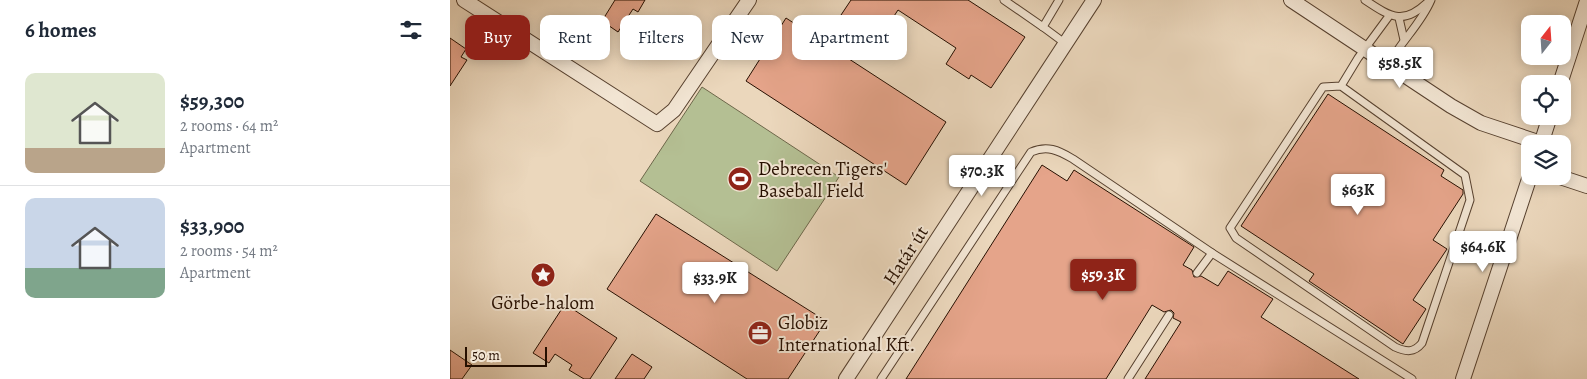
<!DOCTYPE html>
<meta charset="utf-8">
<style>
:root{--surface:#fff;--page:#f6f6f7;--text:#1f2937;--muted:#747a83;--line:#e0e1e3;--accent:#8f2418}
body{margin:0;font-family:Alegreya,serif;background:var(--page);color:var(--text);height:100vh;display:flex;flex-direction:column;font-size:19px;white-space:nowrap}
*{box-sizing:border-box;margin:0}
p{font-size:16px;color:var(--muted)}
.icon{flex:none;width:28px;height:28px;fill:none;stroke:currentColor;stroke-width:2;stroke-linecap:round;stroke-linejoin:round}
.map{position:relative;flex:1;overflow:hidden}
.sheet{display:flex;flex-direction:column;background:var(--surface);width:450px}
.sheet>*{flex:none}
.banner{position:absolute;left:15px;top:15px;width:475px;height:45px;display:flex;gap:10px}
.needle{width:32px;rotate:17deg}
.controls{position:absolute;left:1071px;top:15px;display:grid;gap:10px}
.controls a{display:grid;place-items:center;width:50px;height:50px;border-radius:10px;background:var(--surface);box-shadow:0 2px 12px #0003;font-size:25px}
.scale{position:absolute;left:15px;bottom:12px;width:82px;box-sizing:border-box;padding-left:5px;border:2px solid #260f00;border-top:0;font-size:14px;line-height:18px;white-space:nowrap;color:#260f00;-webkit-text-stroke:4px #f2e5d3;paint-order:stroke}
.price{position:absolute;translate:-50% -42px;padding:0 11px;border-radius:5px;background:#fff;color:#222;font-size:16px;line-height:32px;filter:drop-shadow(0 1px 2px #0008)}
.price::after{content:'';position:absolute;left:50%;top:30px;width:15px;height:11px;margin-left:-8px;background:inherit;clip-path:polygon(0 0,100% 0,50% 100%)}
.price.selected{background:var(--accent);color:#fff}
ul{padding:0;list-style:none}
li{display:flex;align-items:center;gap:15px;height:125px;padding:0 25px}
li+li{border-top:1px solid var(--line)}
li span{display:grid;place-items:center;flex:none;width:140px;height:100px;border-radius:10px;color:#555}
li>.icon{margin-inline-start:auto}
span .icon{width:60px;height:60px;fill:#fffc;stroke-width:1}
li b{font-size:21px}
h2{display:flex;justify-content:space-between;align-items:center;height:60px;padding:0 25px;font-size:21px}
.chip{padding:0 18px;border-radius:10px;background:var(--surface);box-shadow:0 2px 12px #0003;font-size:18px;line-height:45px}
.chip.selected{background:var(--accent);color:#fff}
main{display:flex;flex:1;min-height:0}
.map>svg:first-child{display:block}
.green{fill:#b4bf93;stroke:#6d674a}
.building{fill:#e5a48a;stroke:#260f00}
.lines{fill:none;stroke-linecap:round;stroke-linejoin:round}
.service-casing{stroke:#57412f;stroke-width:9}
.minor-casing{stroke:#57412f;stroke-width:16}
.service{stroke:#f2e5d3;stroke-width:7}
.minor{stroke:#f2e5d3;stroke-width:14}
.labels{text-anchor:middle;stroke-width:4;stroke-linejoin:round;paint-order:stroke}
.poi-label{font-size:19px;fill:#260f00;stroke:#f2e5d3;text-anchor:start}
.street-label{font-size:19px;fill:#260f00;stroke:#f2e5d3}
</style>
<main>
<section class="sheet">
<h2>6 homes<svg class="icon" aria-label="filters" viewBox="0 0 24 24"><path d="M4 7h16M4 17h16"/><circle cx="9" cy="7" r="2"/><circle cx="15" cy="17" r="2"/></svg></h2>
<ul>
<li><span style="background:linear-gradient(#dfe7d0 75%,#b9a48a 0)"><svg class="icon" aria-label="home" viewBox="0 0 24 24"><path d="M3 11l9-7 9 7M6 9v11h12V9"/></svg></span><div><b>$59,300</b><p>2 rooms · 64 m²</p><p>Apartment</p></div></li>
<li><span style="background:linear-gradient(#c9d6e8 70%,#7fa58c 0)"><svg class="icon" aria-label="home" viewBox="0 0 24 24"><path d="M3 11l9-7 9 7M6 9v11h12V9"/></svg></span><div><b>$33,900</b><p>2 rooms · 54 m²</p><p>Apartment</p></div></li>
</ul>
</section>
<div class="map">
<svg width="1137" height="379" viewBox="0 0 1137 379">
<rect width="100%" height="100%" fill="#ebd7bc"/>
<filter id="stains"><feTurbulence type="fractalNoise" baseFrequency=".004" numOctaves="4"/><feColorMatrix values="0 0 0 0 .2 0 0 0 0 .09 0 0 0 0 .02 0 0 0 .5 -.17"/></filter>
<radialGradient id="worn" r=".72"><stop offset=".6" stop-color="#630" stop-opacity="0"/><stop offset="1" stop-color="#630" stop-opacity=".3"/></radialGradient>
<path class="green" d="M252 87 389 177 327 271 190 181Z"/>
<g class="building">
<path d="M165 0H195L188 12 183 9 168 32 152 21Z"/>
<path d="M401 0H518L575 37 541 88 521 75 519 79 496 64 506 48 448 10 429 39 391 15Z"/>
<path d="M336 18 496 122 456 185 296 81Z"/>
<path d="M0 38 16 49 11 57 17 60 0 86Z"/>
<path d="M878 94 994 170 991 176 1013 190V194L983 240 997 249 963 300 976 309 953 344 859 281 864 274 791 226Z"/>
<path d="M592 165 617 181 624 170 744 247 733 265 742 270 744 277 751 276 768 286 778 271 823 299 811 317 909 379H695L731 322 723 318 724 313 721 310 714 312 702 305 656 379H456Z"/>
<path d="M206 214 376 321 338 379H297L157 289Z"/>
<path d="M115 304 167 338 140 379H134L119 370 122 365 105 354 99 363 83 353Z"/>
<path d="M0 350 22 365 12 379H0Z"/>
<path d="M182 354 202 367 194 379H165Z"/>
</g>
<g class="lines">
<defs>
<g id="service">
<path d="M554 0 593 27"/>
<path d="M609 0 593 27 616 44"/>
<path d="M915 0C942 18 954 26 980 0"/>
<path d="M949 18 954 40"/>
<path d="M939 64C951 41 971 24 981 0"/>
<path d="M891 86 873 87 780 228 786 238 945 347C956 352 964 353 972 343L1020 200 1015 175 891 86 908 58 939 16"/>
<path d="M747 273 762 253 962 379"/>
<path d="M431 379 581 152C597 145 608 150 623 159L762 253"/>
<path d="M678 379 719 315"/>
</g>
<g id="minor">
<path d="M14 0 207 124 224 110 299 0"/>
<path d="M841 0 1001 106 1031 123 1091 143"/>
<path d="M1110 84 1137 1"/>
<path d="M1091 144 1100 116"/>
<path d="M1107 176 1137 186"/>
<path d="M396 379 644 0"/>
<path d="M1013 379 1080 176"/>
</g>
</defs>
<use href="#service" class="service-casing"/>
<use href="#minor" class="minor-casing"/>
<use href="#service" class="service"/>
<use href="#minor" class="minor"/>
</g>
<defs>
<symbol id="stadium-disc" viewBox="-11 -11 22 22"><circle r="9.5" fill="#8f2418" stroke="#f2e5d3"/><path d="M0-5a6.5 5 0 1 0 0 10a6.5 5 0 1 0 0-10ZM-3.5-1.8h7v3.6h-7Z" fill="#fff"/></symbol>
<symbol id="sight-disc" viewBox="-11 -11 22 22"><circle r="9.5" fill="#8f2418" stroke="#f2e5d3"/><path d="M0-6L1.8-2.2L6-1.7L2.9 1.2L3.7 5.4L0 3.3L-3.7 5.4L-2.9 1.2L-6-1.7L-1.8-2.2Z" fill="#fff"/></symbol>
<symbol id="office-disc" viewBox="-11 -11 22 22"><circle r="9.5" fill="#8f2418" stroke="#f2e5d3"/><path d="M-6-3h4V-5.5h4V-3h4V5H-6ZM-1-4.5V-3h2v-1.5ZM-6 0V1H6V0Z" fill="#fff"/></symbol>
</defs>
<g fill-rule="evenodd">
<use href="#stadium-disc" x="276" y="165" width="28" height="28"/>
<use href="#sight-disc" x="79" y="261" width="28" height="28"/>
<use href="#office-disc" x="296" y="319" width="28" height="28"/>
</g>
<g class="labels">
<g class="poi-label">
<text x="308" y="175">Debrecen Tigers'<tspan x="308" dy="22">Baseball Field</tspan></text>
<text x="93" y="309" text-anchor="middle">Görbe-halom</text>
<text x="328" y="329">Globiz<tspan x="328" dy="22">International Kft.</tspan></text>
</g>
<g class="street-label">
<text transform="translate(455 255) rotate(-57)" y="7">Határ út</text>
</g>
</g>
<rect width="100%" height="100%" filter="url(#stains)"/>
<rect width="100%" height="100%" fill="url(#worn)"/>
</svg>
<div class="controls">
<a><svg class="needle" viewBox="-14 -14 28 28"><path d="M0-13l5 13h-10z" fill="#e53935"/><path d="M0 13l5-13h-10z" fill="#747a83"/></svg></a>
<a><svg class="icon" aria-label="locate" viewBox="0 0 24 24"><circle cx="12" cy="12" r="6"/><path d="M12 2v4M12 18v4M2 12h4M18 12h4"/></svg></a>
<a><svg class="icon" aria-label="layers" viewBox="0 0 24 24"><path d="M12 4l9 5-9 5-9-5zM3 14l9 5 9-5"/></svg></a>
</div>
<div class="scale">50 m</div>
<b class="price" style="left:950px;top:89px">$58.5K</b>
<b class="price" style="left:532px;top:197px">$70.3K</b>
<b class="price" style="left:908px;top:216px">$63K</b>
<b class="price" style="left:1033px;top:273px">$64.6K</b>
<b class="price selected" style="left:653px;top:301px">$59.3K</b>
<b class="price" style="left:265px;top:304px">$33.9K</b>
<div class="banner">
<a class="chip selected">Buy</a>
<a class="chip">Rent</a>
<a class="chip">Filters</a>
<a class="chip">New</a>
<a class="chip">Apartment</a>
</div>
</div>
</main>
